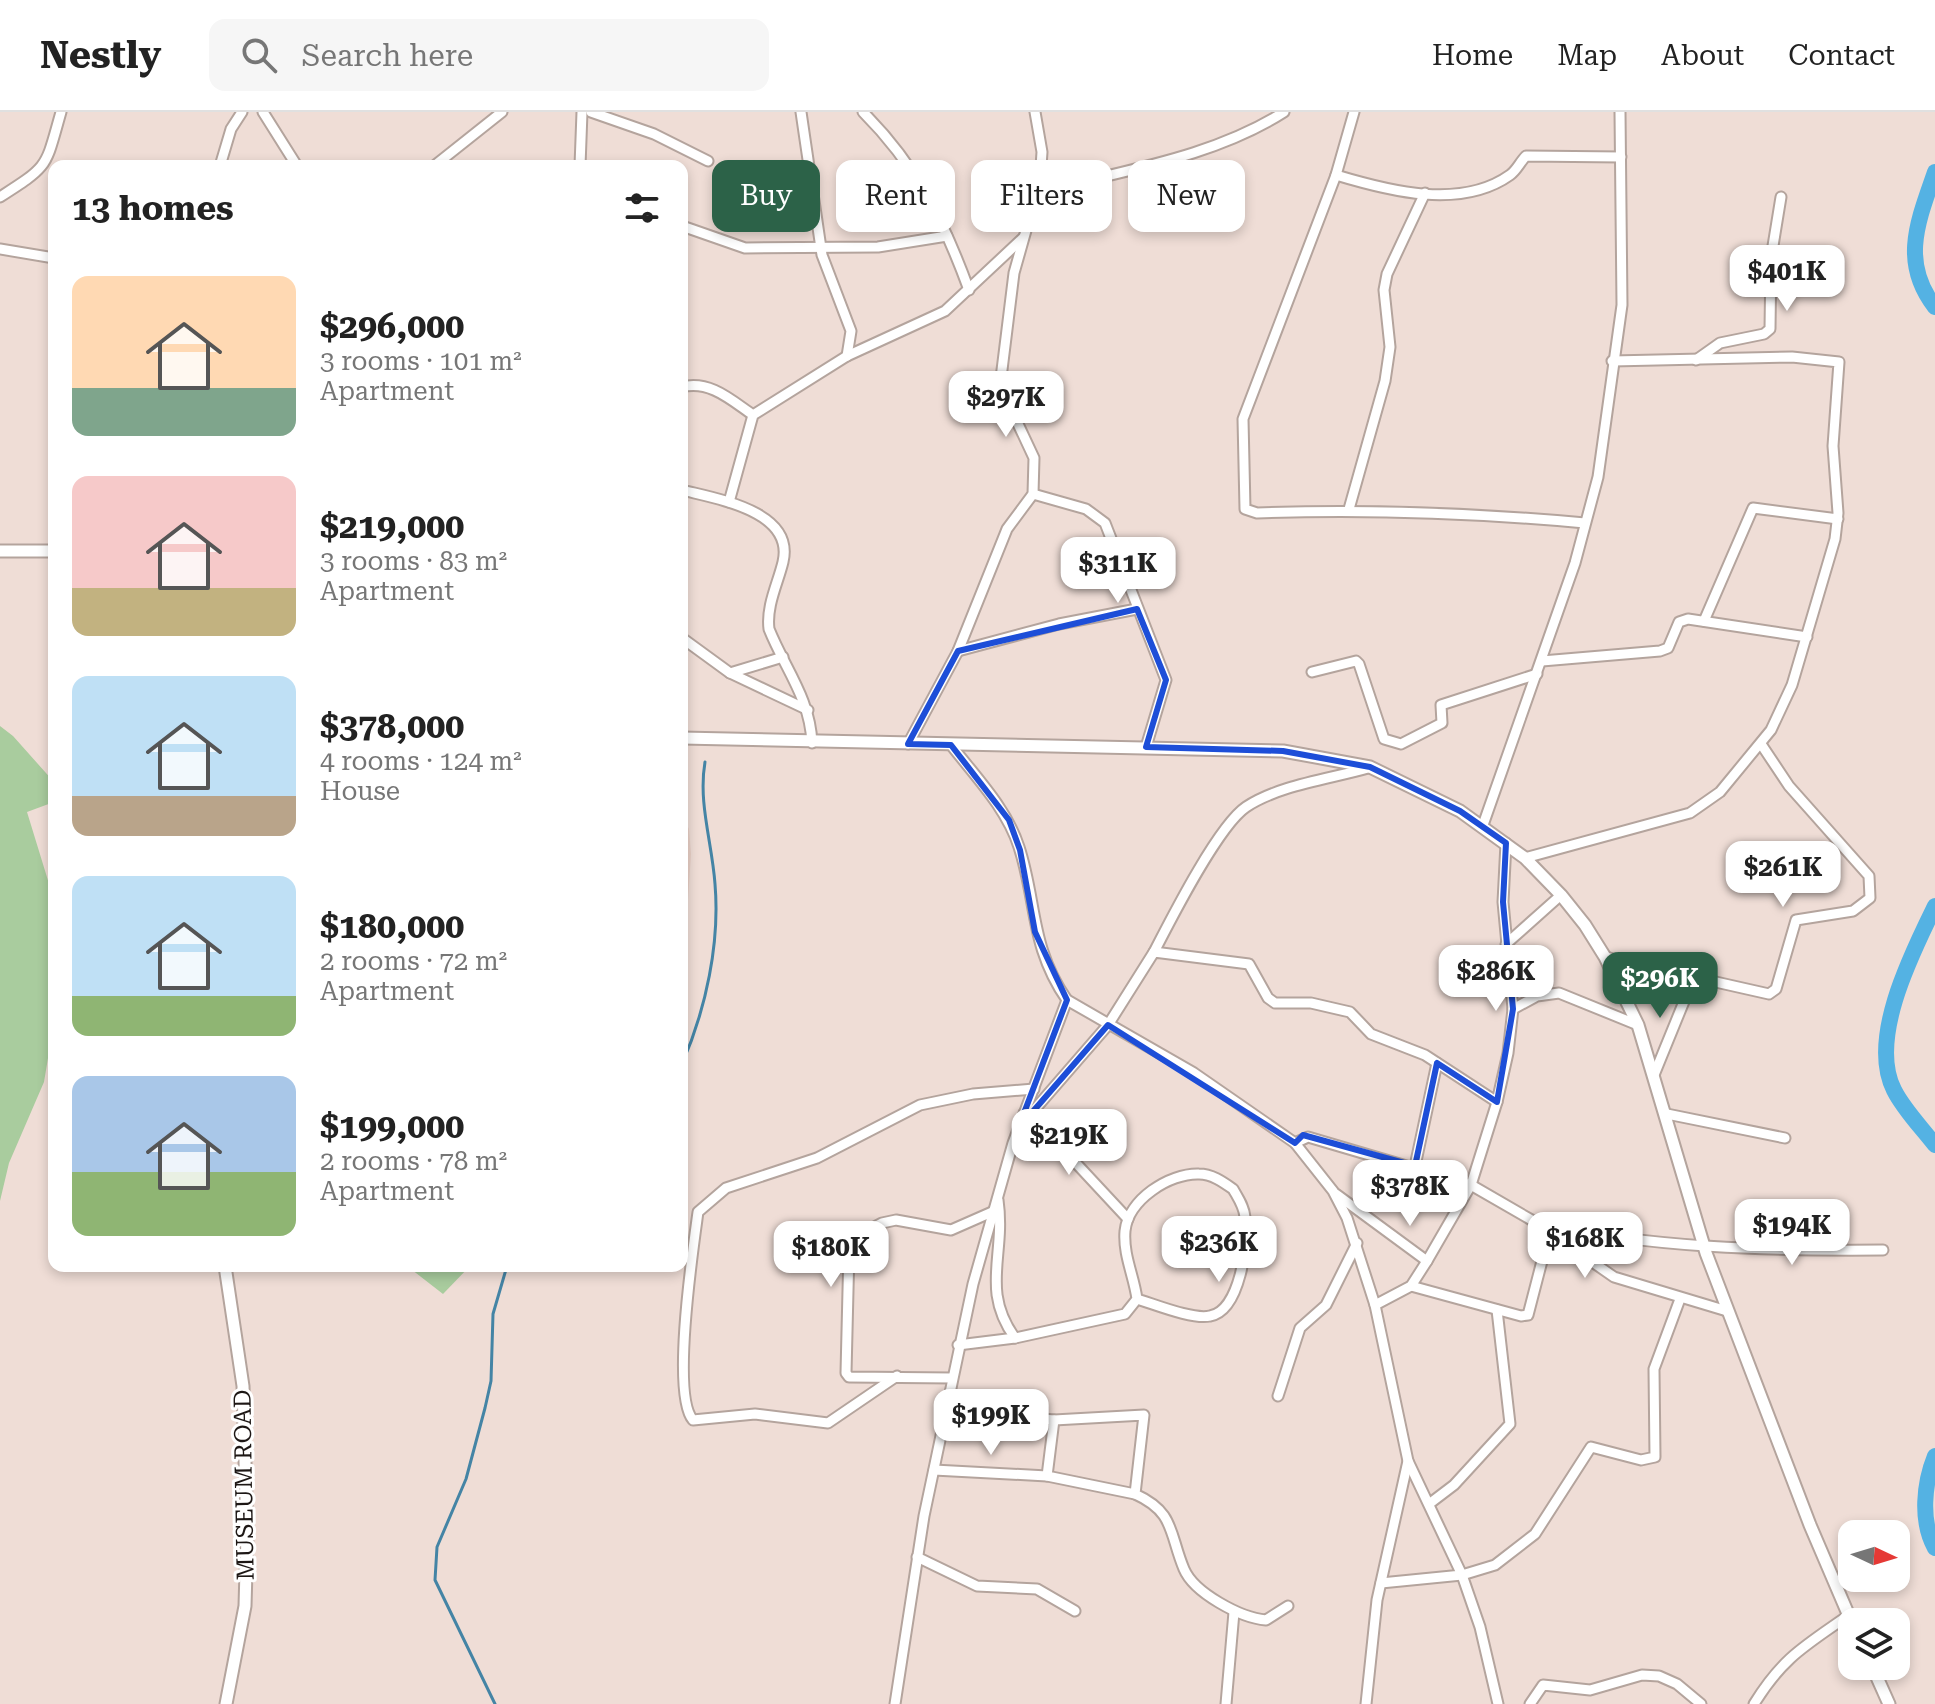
<!DOCTYPE html>
<meta charset="utf-8">
<style>
:root{--surface:#fff;--page:#f6f6f6;--text:#222;--muted:#767676;--line:#e0e0e0;--accent:#2c6248}
body{margin:0;font-family:"Roboto Serif",serif;background:var(--page);color:var(--text);height:100vh;display:flex;flex-direction:column;font-size:30px;white-space:nowrap}
*{box-sizing:border-box;margin:0}
p{font-size:26px;color:var(--muted)}
.icon{flex:none;width:44px;height:44px;fill:none;stroke:currentColor;stroke-width:2;stroke-linecap:round;stroke-linejoin:round}
.map{position:relative;flex:1;overflow:hidden}
.sheet{position:absolute;left:48px;top:48px;width:640px;height:1112px;display:flex;flex-direction:column;background:var(--surface);border-radius:16px;box-shadow:0 4px 12px #0003}
.sheet>*{flex:none}
.banner{position:absolute;left:712px;top:48px;width:760px;height:72px;display:flex;gap:16px}
.needle{width:52px;rotate:94deg}
.tools{position:absolute;left:1838px;top:1408px;display:grid;gap:16px}
.tools a{display:grid;place-items:center;width:72px;height:72px;border-radius:16px;background:var(--surface);box-shadow:0 4px 12px #0003;font-size:40px}
.price{position:absolute;translate:-50% -68px;padding:0 18px;border-radius:16px;background:#fff;color:#222;font-size:26px;line-height:52px;filter:drop-shadow(0 2px 4px #0008)}
.price::after{content:'';position:absolute;left:50%;top:48px;width:24px;height:18px;margin-left:-12px;background:inherit;clip-path:polygon(0 0,100% 0,50% 100%)}
.price.selected{background:var(--accent);color:#fff}
ul{padding:0;list-style:none}
li{display:flex;align-items:center;gap:24px;height:200px;padding:0 24px}
li span{display:grid;place-items:center;flex:none;width:224px;height:160px;border-radius:16px;color:#555}
li>.icon{margin-inline-start:auto}
span .icon{width:96px;height:96px;fill:#fffc;stroke-width:1}
li b{font-size:34px}
h2{display:flex;justify-content:space-between;align-items:center;height:96px;padding:0 24px;font-size:34px}
.pill{padding:0 28px;border-radius:16px;background:var(--surface);box-shadow:0 4px 12px #0003;font-size:28px;line-height:72px}
.pill.selected{background:var(--accent);color:#fff}
header{display:flex;align-items:center;gap:48px;box-sizing:border-box;height:112px;padding:0 40px;background:var(--surface);border-bottom:2px solid var(--line)}
header strong{font-size:38px}
nav{display:flex;gap:44px;margin-inline-start:auto;font-size:28px}
.search{width:560px;height:72px;background:var(--page);display:flex;align-items:center;gap:20px;box-sizing:border-box;padding:0 28px;border-radius:16px;color:var(--muted);font-size:30px}
.map>svg:first-child{display:block}
.built{fill:#e9d0c6}
.green{fill:#a9cc9e}
.lines{fill:none;stroke-linecap:round;stroke-linejoin:round}
.stream{stroke:#4484a5;stroke-width:3}
.river{stroke:#54b2e3;stroke-width:16}
.minor-casing{stroke:#b4a49d;stroke-width:13}
.tertiary-casing{stroke:#b4a49d;stroke-width:15}
.minor{stroke:#fff;stroke-width:9}
.tertiary{stroke:#fff;stroke-width:11}
.marked{fill:none;stroke:#1d4ed8;stroke-width:6;stroke-linejoin:round}
.labels{text-anchor:middle;stroke-width:6;stroke-linejoin:round;paint-order:stroke}
.street-label{font-size:24px;fill:#1d1715;stroke:#fff}
</style>
<header>
<strong>Nestly</strong>
<div class="search"><svg class="icon" aria-label="search" viewBox="0 0 24 24"><circle cx="10" cy="10" r="6"/><path d="M15 15l6 6"/></svg>Search here</div>
<nav><a>Home</a><a>Map</a><a>About</a><a>Contact</a></nav>
</header>
<div class="map">
<svg width="1935" height="1592" viewBox="0 0 1935 1592">
<rect width="100%" height="100%" fill="#efddd6"/>
<path class="built" d="M682 703 689 717 691 742 688 788 682 816Z"/>
<g class="green">
<path d="M0 614 13 624 54 670V690L27 700 54 788V910L44 970 9 1051 0 1089Z"/>
<path d="M407 1154H470L443 1182Z"/>
</g>
<g class="lines">
<g class="stream">
<path d="M682 952C706 897 720 831 715 772 712 730 698 691 705 650"/>
<path d="M495 1592 435 1468 437 1435 466 1367 485 1296 491 1269 493 1202 507 1154"/>
</g>
<g class="river">
<path d="M1935 60C1918 109 1900 150 1935 195"/>
<path d="M1935 794C1912 841 1868 927 1894 978 1904 998 1922 1016 1935 1033"/>
<path d="M1935 1344C1924 1371 1920 1409 1935 1436"/>
</g>
<defs>
<g id="minor">
<path d="M263 0 297 54"/>
<path d="M591 0 654 22 708 49"/>
<path d="M801 0 822 143 851 219 847 244"/>
<path d="M863 0C916 53 943 107 969 178"/>
<path d="M1354 0 1336 63 1243 307 1245 397 1257 401C1367 397 1475 401 1585 411"/>
<path d="M220 54 231 17 242 0"/>
<path d="M434 54 502 0"/>
<path d="M580 54 582 0"/>
<path d="M1336 63C1389 79 1461 98 1510 63 1517 58 1520 50 1526 44L1621 45"/>
<path d="M1037 81C1119 59 1212 46 1284 0"/>
<path d="M0 85C50 53 45 56 61 0"/>
<path d="M682 114 745 136 878 135 947 124"/>
<path d="M0 137 54 146"/>
<path d="M1696 248 1720 231 1764 222 1770 217 1771 146 1781 85"/>
<path d="M682 275C710 268 731 288 753 303"/>
<path d="M682 378C717 387 795 399 783 450 778 471 766 494 769 517 785 557 810 586 812 631"/>
<path d="M1033 382 1086 397 1105 411 1166 568 1146 635"/>
<path d="M729 390 753 303 847 244 945 199 1023 126"/>
<path d="M1349 397 1385 269 1390 235 1384 178 1387 162 1425 81"/>
<path d="M1704 509 1753 396 1838 407"/>
<path d="M682 526 730 561 808 598"/>
<path d="M958 539 1059 512 1137 497"/>
<path d="M1542 549 1660 539 1668 536 1679 510 1688 507 1807 525"/>
<path d="M1312 560 1356 549 1359 552 1384 627 1401 632 1442 611 1441 593 1537 562"/>
<path d="M730 561 783 545"/>
<path d="M908 632 958 539 1007 417 1033 382 1034 346 1005 284 1001 266 1014 161 1040 69 1042 40 1035 0"/>
<path d="M1483 713 1575 451 1598 365 1622 193 1620 0"/>
<path d="M1525 746 1690 701 1720 680 1771 618 1792 573 1835 427 1838 401 1833 334 1839 250 1792 245 1612 249"/>
<path d="M1506 832 1561 783"/>
<path d="M1154 840C1171 807 1218 714 1246 695 1279 673 1330 667 1368 656"/>
<path d="M1605 845 1769 882 1776 877 1796 808 1853 799 1870 786 1869 764 1789 674 1761 632"/>
<path d="M1067 888 1194 961 1295 1031 1333 1079 1347 1106 1375 1193 1408 1349 1377 1488 1366 1592"/>
<path d="M1513 897 1537 884 1559 881 1638 913"/>
<path d="M1654 963 1694 865"/>
<path d="M1024 1001 1047 1020 1128 1107"/>
<path d="M1667 1002 1785 1026"/>
<path d="M1029 1004 1108 913 1154 840 1249 852 1268 886 1275 891H1311L1350 900 1371 922 1425 943 1497 990"/>
<path d="M1295 1031 1308 1025 1471 1073 1535 1110 1614 1165 1727 1199"/>
<path d="M1415 1054 1437 951"/>
<path d="M1336 1082 1427 1149 1471 1073 1497 990 1508 941 1513 897 1503 790 1506 731"/>
<path d="M998 1088C1006 1144 980 1177 1015 1226"/>
<path d="M1538 1111C1650 1136 1768 1139 1883 1138"/>
<path d="M1411 1174 1521 1204 1528 1203 1549 1122"/>
<path d="M1375 1193 1411 1174 1427 1149"/>
<path d="M958 1233 1015 1226 1125 1202 1137 1187C1134 1164 1123 1143 1125 1119 1128 1088 1169 1061 1199 1062 1212 1062 1223 1070 1233 1077 1238 1086 1244 1094 1245 1105 1249 1131 1240 1199 1210 1204 1193 1208 1154 1192 1137 1187"/>
<path d="M897 1264 828 1311 755 1302 693 1308C671 1283 693 1137 698 1100L726 1076 817 1046 920 993 973 982 1034 977"/>
<path d="M952 1266 849 1265 846 1261 849 1137 856 1125 882 1111 896 1108 951 1118 992 1100"/>
<path d="M1278 1284 1300 1216 1326 1193 1357 1131"/>
<path d="M945 1298 1054 1308 1144 1303 1135 1382C1175 1400 1169 1421 1184 1457 1194 1481 1241 1506 1266 1508L1288 1494"/>
<path d="M1054 1308 1047 1364 1135 1382"/>
<path d="M934 1358 1047 1364"/>
<path d="M1429 1392 1454 1373 1510 1312 1497 1198"/>
<path d="M917 1445 977 1474 1037 1477 1075 1499"/>
<path d="M1381 1471 1462 1463 1408 1349"/>
<path d="M895 1592 924 1404 973 1172 1013 1031 1067 888C1030 835 1037 790 1019 735 1007 697 976 665 951 633"/>
<path d="M1226 1592 1234 1500"/>
<path d="M1498 1592 1480 1515 1462 1463 1495 1453 1535 1422 1591 1335 1641 1348 1655 1345 1654 1257 1680 1187"/>
<path d="M1530 1592 1543 1573 1590 1578 1642 1563 1659 1564 1677 1572 1701 1592"/>
<path d="M1754 1592C1783 1545 1805 1534 1849 1503"/>
</g>
<g id="tertiary">
<path d="M0 439H54"/>
<path d="M682 626 1283 639 1370 655 1460 699 1525 746 1561 783 1585 813 1605 845 1638 913 1706 1141 1810 1413 1852 1511"/>
<path d="M225 1154 243 1274 247 1423 245 1494 226 1592"/>
<path d="M1872 1554 1889 1592"/>
</g>
</defs>
<use href="#minor" class="minor-casing"/>
<use href="#tertiary" class="tertiary-casing"/>
<use href="#minor" class="minor"/>
<use href="#tertiary" class="tertiary"/>
</g>
<path class="marked" d="M1137 497 1166 568 1146 635 1283 639 1370 655 1460 699 1506 731 1503 790 1513 897 1497 990 1437 951 1415 1054 1303 1023 1295 1031 1108 913 1029 1004 1024 1001 1067 888 1035 820 1020 738 1009 708 951 633 908 632 958 539Z"/>
<g class="labels">
<g class="street-label">
<text transform="translate(244 1373) rotate(-91)" y="8">MUSEUM ROAD</text>
</g>
</g>
</svg>
<div class="tools">
<a><svg class="needle" viewBox="-14 -14 28 28"><path d="M0-13l5 13h-10z" fill="#e53935"/><path d="M0 13l5-13h-10z" fill="#767676"/></svg></a>
<a><svg class="icon" aria-label="layers" viewBox="0 0 24 24"><path d="M12 4l9 5-9 5-9-5zM3 14l9 5 9-5"/></svg></a>
</div>
<b class="price" style="left:1787px;top:201px">$401K</b>
<b class="price" style="left:1006px;top:327px">$297K</b>
<b class="price" style="left:1118px;top:493px">$311K</b>
<b class="price" style="left:1783px;top:797px">$261K</b>
<b class="price" style="left:1496px;top:901px">$286K</b>
<b class="price selected" style="left:1660px;top:908px">$296K</b>
<b class="price" style="left:1069px;top:1065px">$219K</b>
<b class="price" style="left:1410px;top:1116px">$378K</b>
<b class="price" style="left:1792px;top:1155px">$194K</b>
<b class="price" style="left:1585px;top:1168px">$168K</b>
<b class="price" style="left:1219px;top:1172px">$236K</b>
<b class="price" style="left:831px;top:1177px">$180K</b>
<b class="price" style="left:991px;top:1345px">$199K</b>
<div class="banner">
<a class="pill selected">Buy</a>
<a class="pill">Rent</a>
<a class="pill">Filters</a>
<a class="pill">New</a>
</div>
<section class="sheet">
<h2>13 homes<svg class="icon" aria-label="filters" viewBox="0 0 24 24"><path d="M4 7h16M4 17h16"/><circle cx="9" cy="7" r="2"/><circle cx="15" cy="17" r="2"/></svg></h2>
<ul>
<li><span style="background:linear-gradient(#ffd9b3 70%,#7fa58c 0)"><svg class="icon" aria-label="home" viewBox="0 0 24 24"><path d="M3 11l9-7 9 7M6 9v11h12V9"/></svg></span><div><b>$296,000</b><p>3 rooms · 101 m²</p><p>Apartment</p></div></li>
<li><span style="background:linear-gradient(#f6c9c9 70%,#c2b280 0)"><svg class="icon" aria-label="home" viewBox="0 0 24 24"><path d="M3 11l9-7 9 7M6 9v11h12V9"/></svg></span><div><b>$219,000</b><p>3 rooms · 83 m²</p><p>Apartment</p></div></li>
<li><span style="background:linear-gradient(#bfe0f5 75%,#b9a48a 0)"><svg class="icon" aria-label="home" viewBox="0 0 24 24"><path d="M3 11l9-7 9 7M6 9v11h12V9"/></svg></span><div><b>$378,000</b><p>4 rooms · 124 m²</p><p>House</p></div></li>
<li><span style="background:linear-gradient(#bfe0f5 75%,#8fb573 0)"><svg class="icon" aria-label="home" viewBox="0 0 24 24"><path d="M3 11l9-7 9 7M6 9v11h12V9"/></svg></span><div><b>$180,000</b><p>2 rooms · 72 m²</p><p>Apartment</p></div></li>
<li><span style="background:linear-gradient(#a9c7e8 60%,#8fb573 0)"><svg class="icon" aria-label="home" viewBox="0 0 24 24"><path d="M3 11l9-7 9 7M6 9v11h12V9"/></svg></span><div><b>$199,000</b><p>2 rooms · 78 m²</p><p>Apartment</p></div></li>
</ul>
</section>
</div>
